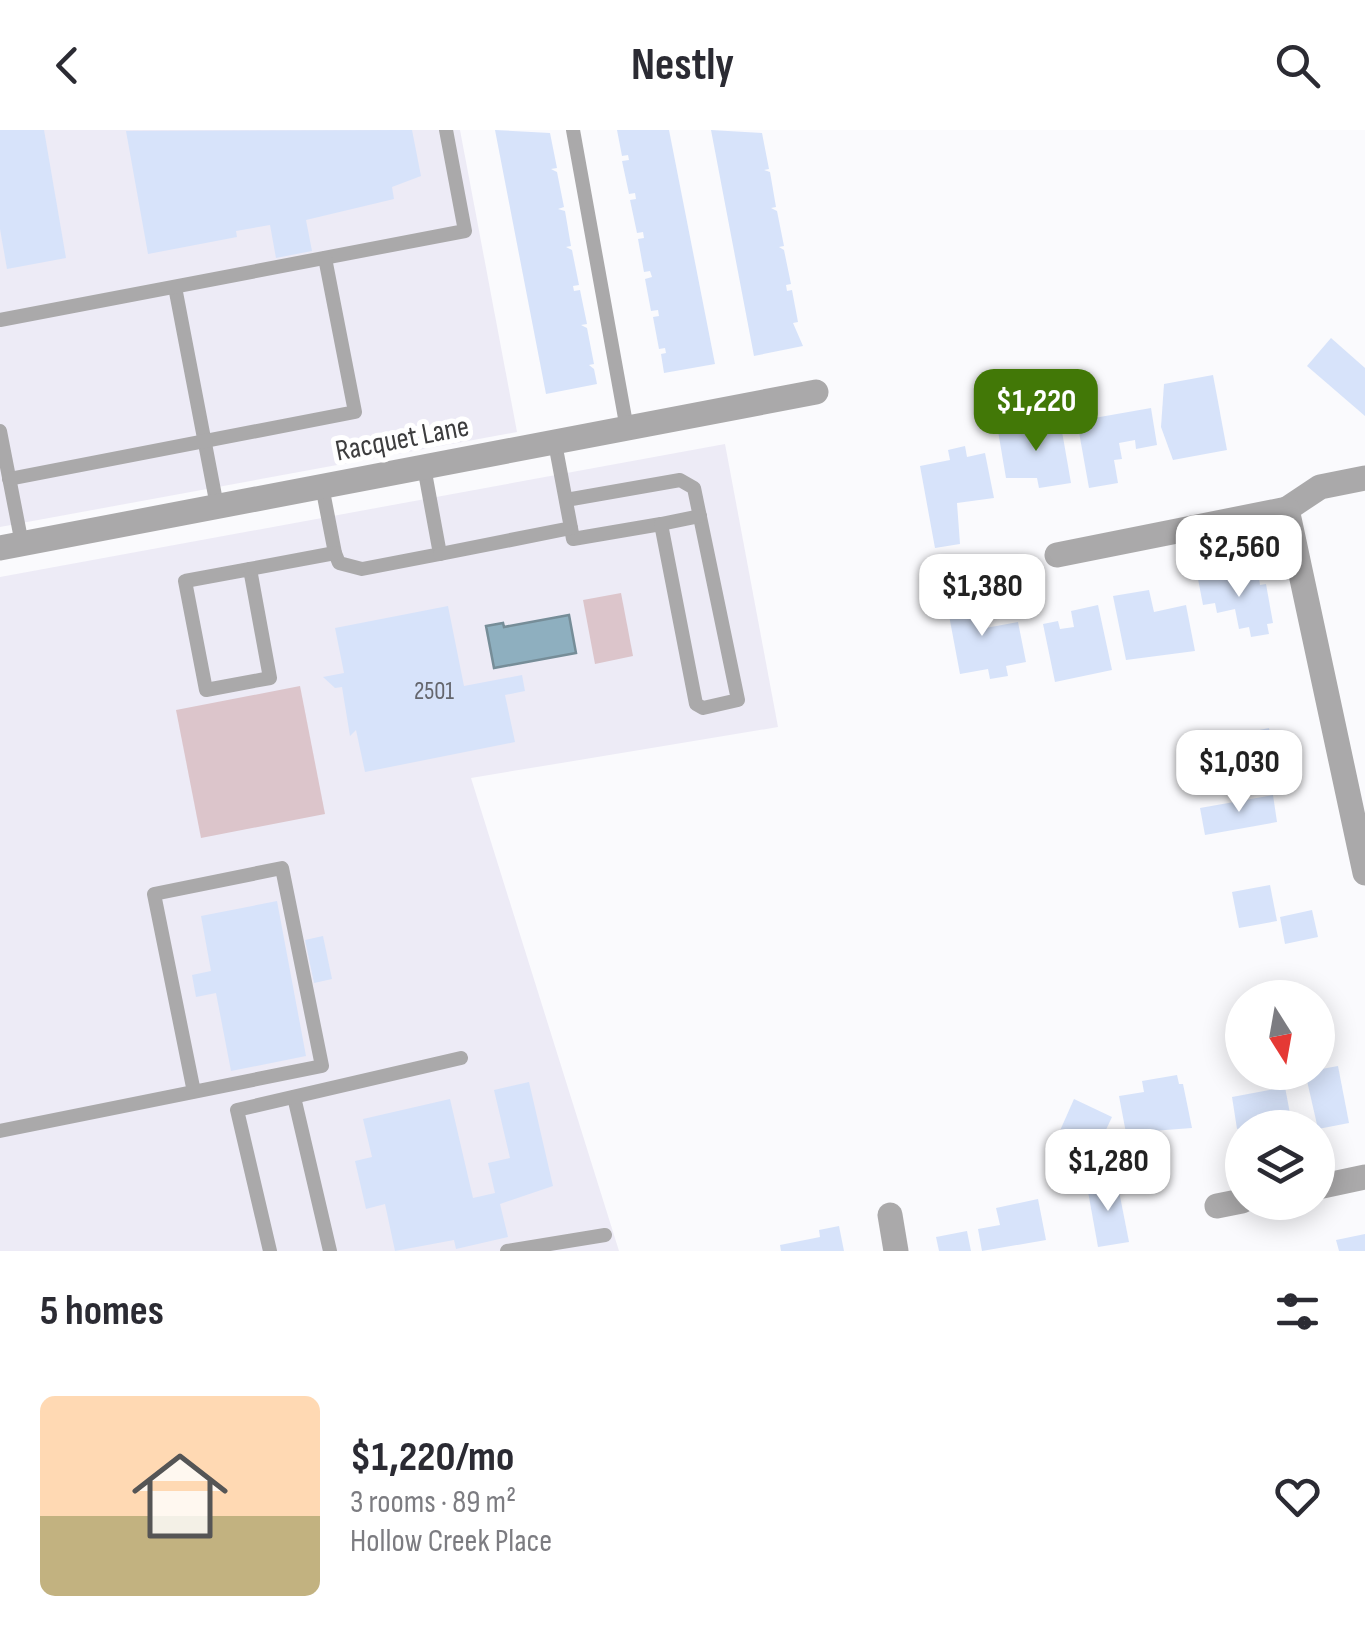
<!DOCTYPE html>
<meta charset="utf-8">
<style>
:root{--surface:#fff;--page:#f7f7f7;--text:#2b2b33;--muted:#7c7c81;--line:#e1e1e2;--accent:#427807}
body{margin:0;font-family:"Sofia Sans Condensed",sans-serif;background:var(--page);color:var(--text);height:100vh;display:flex;flex-direction:column;font-size:38px;white-space:nowrap}
*{box-sizing:border-box;margin:0}
p{font-size:32px;color:var(--muted)}
.icon{flex:none;width:55px;height:55px;fill:none;stroke:currentColor;stroke-width:2;stroke-linecap:round;stroke-linejoin:round}
.map{position:relative;height:1121px;overflow:hidden}
.sheet{display:flex;flex-direction:column;background:var(--surface);flex:1}
.sheet>*{flex:none}
.needle{width:65px;rotate:169deg}
.buttons{position:absolute;left:1225px;top:850px;display:grid;gap:20px}
.buttons a{display:grid;place-items:center;width:110px;height:110px;border-radius:50%;background:var(--surface);box-shadow:0 5px 25px #0003;font-size:50px}
.price{position:absolute;translate:-50% -85px;padding:0 22px;border-radius:20px;background:#fff;color:#222;font-size:32px;line-height:65px;filter:drop-shadow(0 2px 5px #0008)}
.price::after{content:'';position:absolute;left:50%;top:60px;width:30px;height:22px;margin-left:-15px;background:inherit;clip-path:polygon(0 0,100% 0,50% 100%)}
.price.current{background:var(--accent);color:#fff}
ul{padding:0;list-style:none}
li{display:flex;align-items:center;gap:30px;height:250px;padding:0 40px}
li+li{border-top:2px solid var(--line)}
li span{display:grid;place-items:center;flex:none;width:280px;height:200px;border-radius:15px;color:#555}
li>.icon{margin-inline-start:auto}
span .icon{width:120px;height:120px;fill:#fffc;stroke-width:1}
li b{font-size:42px}
h2{display:flex;justify-content:space-between;align-items:center;height:120px;padding:0 40px;font-size:42px}
header{display:flex;justify-content:space-between;align-items:center;height:130px;padding:0 40px;background:var(--surface);font-size:45px;font-weight:700}
.map>svg:first-child{display:block}
.built{fill:#edebf6}
.green{fill:#dcc5cb}
.water{fill:#8eafbf;stroke:#768d98;stroke-width:2.5}
.building{fill:#d7e3fa}
.lines{fill:none;stroke-linecap:round;stroke-linejoin:round}
.lane{stroke:#aaa9aa;stroke-width:14}
.street{stroke:#aaa9aa;stroke-width:25}
.labels{text-anchor:middle;stroke-width:10;stroke-linejoin:round;paint-order:stroke}
.number-label{font-size:25px;fill:#64666d}
.street-label{font-size:30px;fill:#3d3d3e;stroke:#fff}
</style>
<header><svg class="icon" aria-label="back" viewBox="0 0 24 24"><path d="M15 5l-7 7 7 7"/></svg>Nestly<svg class="icon" aria-label="search" viewBox="0 0 24 24"><circle cx="10" cy="10" r="6"/><path d="M15 15l6 6"/></svg></header>
<div class="map">
<svg width="1365" height="1121" viewBox="0 0 1365 1121">
<rect width="100%" height="100%" fill="#fafafd"/>
<g class="built">
<path d="M0 0H460L517 302 0 397Z"/>
<path d="M725 314 778 597 471 648 619 1121H0V447Z"/>
</g>
<g class="green">
<path d="M621 463 633 526 595 534 583 470Z"/>
<path d="M300 556 325 684 201 708 176 580Z"/>
</g>
<path class="water" d="M569 485 576 523 494 538 486 496 503 493 504 497Z"/>
<g class="building">
<path d="M0 0H44L66 128 7 139 0 99Z"/>
<path d="M412 0 421 46 392 57 394 69 306 90 312 121 276 128 270 95 236 101 237 107 148 124 126 1Z"/>
<path d="M495 0 550 3 557 38 551 39 557 42 564 77 558 79 565 81 571 116 566 117 572 120 579 155 573 156 574 161 580 160 587 194 581 195 587 198 594 234 589 235 594 239 597 254 546 264Z"/>
<path d="M617 0H669L715 234 664 243 661 224 666 223 665 218 659 219 653 187 659 186 658 180 651 181 645 149 652 147 650 141 644 142 638 109 644 108 643 102 637 103 630 70 636 69 635 63 629 64 622 31 629 30 628 25 622 26Z"/>
<path d="M711 0 762 3 769 39 764 40 770 42 776 77 771 78 777 81 784 116 779 117 784 120 791 154 786 155 787 161 792 160 798 192 793 193 803 216 754 226Z"/>
<path d="M1331 208 1365 238V286L1307 236Z"/>
<path d="M1213 245 1227 320 1173 330 1161 297 1164 254Z"/>
<path d="M1151 278 1157 315 1136 319 1135 310 1119 313 1122 329 1114 330 1118 353 1089 358 1077 291Z"/>
<path d="M1060 290 1071 353 1039 358 1037 348H1006L998 301Z"/>
<path d="M965 316 967 327 985 323 994 368 957 373 960 414 935 418 920 336 950 330 948 320Z"/>
<path d="M1239 439 1241 452 1259 448 1260 455 1266 454 1273 493 1267 494 1269 504 1251 507 1249 497 1239 499 1235 479 1217 483 1215 473 1203 475 1198 449Z"/>
<path d="M973 459 980 499 1018 492 1026 532 1006 536 1008 546 990 549 988 539 960 544 945 464Z"/>
<path d="M1149 460 1154 482 1186 475 1195 521 1126 530 1113 466Z"/>
<path d="M1098 475 1112 540 1055 552 1043 494 1058 491 1060 499 1074 497 1071 481Z"/>
<path d="M448 476 464 556 522 545 525 561 505 565 515 612 365 642 356 600 350 606 342 557 335 558 323 547 344 543 335 498Z"/>
<path d="M1269 598 1280 649 1231 660 1220 608Z"/>
<path d="M1273 665 1277 692 1205 705 1200 678Z"/>
<path d="M1270 755 1277 791 1239 798 1232 762Z"/>
<path d="M277 771 306 926 231 941 216 863 196 867 192 845 211 841 201 786Z"/>
<path d="M1312 780 1318 807 1285 814 1280 787Z"/>
<path d="M323 806 332 849 314 853 305 810Z"/>
<path d="M1338 936 1349 993 1318 999 1305 942Z"/>
<path d="M1177 945 1179 954H1183L1192 998 1126 1003 1119 966 1144 962 1142 951Z"/>
<path d="M529 952 553 1056 500 1074 508 1107 456 1119 454 1110 395 1121 385 1074 366 1079 355 1031 372 1027 363 989 450 969 473 1068 495 1063 488 1033 510 1028 494 960Z"/>
<path d="M1285 957 1291 989 1237 999 1232 967Z"/>
<path d="M1074 969 1112 987 1088 1038 1051 1021Z"/>
<path d="M1117 1051 1129 1112 1098 1117 1087 1056Z"/>
<path d="M1038 1069 1046 1110 982 1121 978 1099 1000 1095 996 1078Z"/>
<path d="M839 1096 844 1121H781L780 1115 820 1107 819 1100Z"/>
<path d="M967 1101 971 1121H939L936 1107Z"/>
<path d="M1365 1104V1121H1339L1336 1110Z"/>
</g>
<g class="lines">
<g class="lane">
<path d="M573 0 627 299"/>
<path d="M175 157 217 376"/>
<path d="M0 190 465 101 446 0"/>
<path d="M0 301 22 414"/>
<path d="M9 349 355 282 325 128"/>
<path d="M322 356 335 423 339 433 362 439 440 424 424 337"/>
<path d="M566 370 680 350 694 358 738 570 703 578 696 574 661 394 573 409 571 398"/>
<path d="M661 394 700 386"/>
<path d="M440 424 571 398 555 313"/>
<path d="M250 439 270 548 206 560 185 451Z"/>
<path d="M250 439 335 423"/>
<path d="M294 967 330 1121"/>
<path d="M0 1001 322 936 282 738 154 764 194 962"/>
<path d="M270 1121 237 980 461 928"/>
<path d="M507 1121 605 1105"/>
</g>
<g class="street">
<path d="M1365 348 1320 357 1287 379 1365 743"/>
<path d="M0 418 816 262"/>
<path d="M1057 425 1287 379"/>
<path d="M1318 1057 1365 1047"/>
<path d="M1217 1076 1242 1071"/>
<path d="M890 1085 896 1121"/>
</g>
</g>
<g class="labels">
<g class="number-label">
<text x="434" y="569">2501</text>
</g>
<g class="street-label">
<text transform="translate(402 308) rotate(-11)" y="10">Racquet Lane</text>
</g>
</g>
</svg>
<div class="buttons">
<a><svg class="needle" viewBox="-14 -14 28 28"><path d="M0-13l5 13h-10z" fill="#e53935"/><path d="M0 13l5-13h-10z" fill="#7c7c81"/></svg></a>
<a><svg class="icon" aria-label="layers" viewBox="0 0 24 24"><path d="M12 4l9 5-9 5-9-5zM3 14l9 5 9-5"/></svg></a>
</div>
<b class="price current" style="left:1036px;top:324px">$1,220</b>
<b class="price" style="left:1239px;top:470px">$2,560</b>
<b class="price" style="left:982px;top:509px">$1,380</b>
<b class="price" style="left:1239px;top:685px">$1,030</b>
<b class="price" style="left:1108px;top:1084px">$1,280</b>
</div>
<section class="sheet">
<h2>5 homes<svg class="icon" aria-label="filters" viewBox="0 0 24 24"><path d="M4 7h16M4 17h16"/><circle cx="9" cy="7" r="2"/><circle cx="15" cy="17" r="2"/></svg></h2>
<ul>
<li><span style="background:linear-gradient(#ffd9b3 60%,#c2b280 0)"><svg class="icon" aria-label="home" viewBox="0 0 24 24"><path d="M3 11l9-7 9 7M6 9v11h12V9"/></svg></span><div><b>$1,220/mo</b><p>3 rooms · 89 m²</p><p>Hollow Creek Place</p></div><svg class="icon" aria-label="heart" viewBox="0 0 24 24"><path d="M12 20l-8-8c-3-5 5-10 8-4 3-6 11-1 8 4z"/></svg></li>
</ul>
</section>
